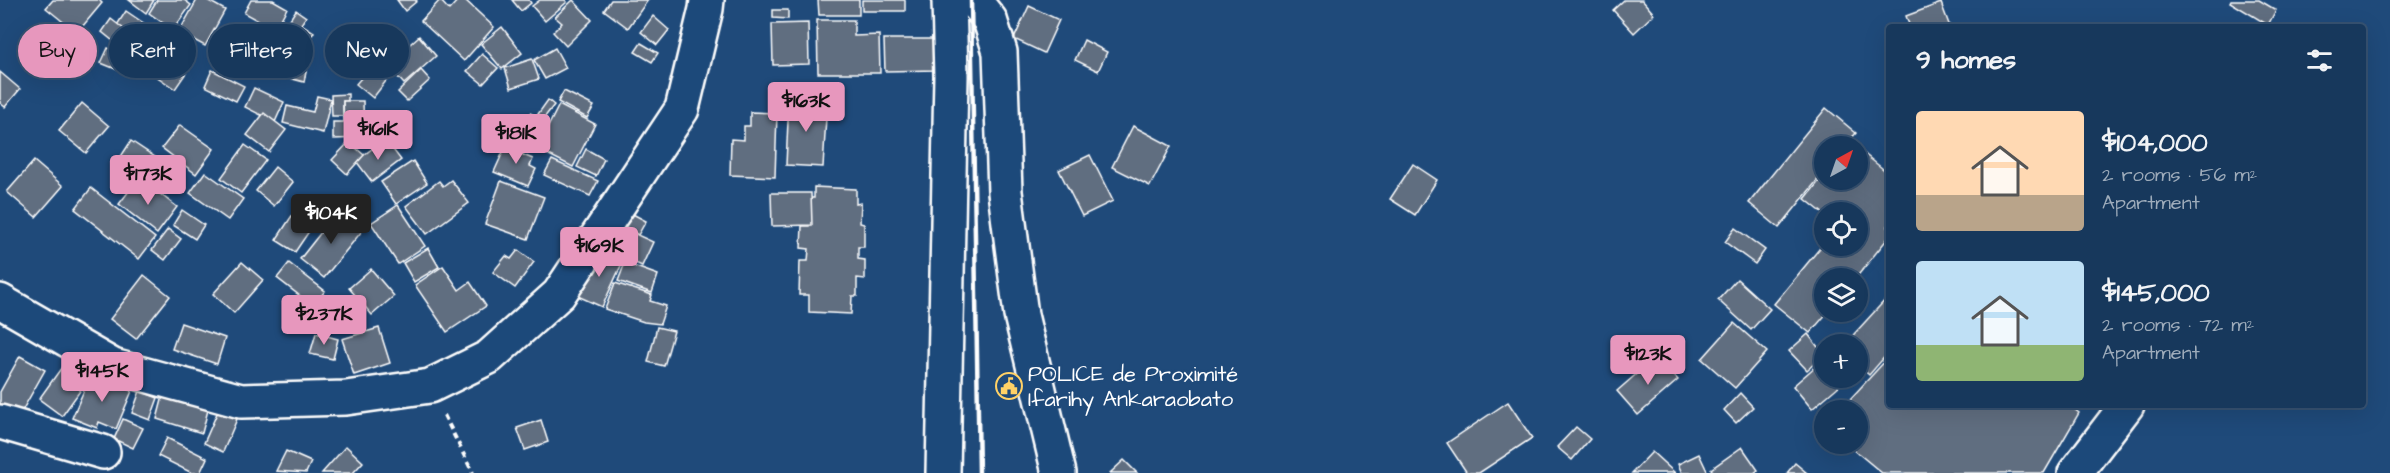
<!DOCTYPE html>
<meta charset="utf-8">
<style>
:root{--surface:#17385c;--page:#244365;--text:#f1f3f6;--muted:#9eacbb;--line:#365272;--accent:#e797bd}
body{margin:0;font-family:"Architects Daughter",sans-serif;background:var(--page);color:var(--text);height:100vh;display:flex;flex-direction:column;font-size:22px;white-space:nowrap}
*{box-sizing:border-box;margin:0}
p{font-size:20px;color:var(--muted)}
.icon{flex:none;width:33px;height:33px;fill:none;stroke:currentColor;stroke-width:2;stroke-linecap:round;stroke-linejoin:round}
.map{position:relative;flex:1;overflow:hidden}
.details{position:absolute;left:1886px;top:24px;width:480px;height:384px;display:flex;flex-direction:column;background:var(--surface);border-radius:6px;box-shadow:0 6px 24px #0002,0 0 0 2px var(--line)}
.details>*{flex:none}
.banner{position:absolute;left:18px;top:24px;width:570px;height:54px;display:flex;gap:12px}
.needle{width:39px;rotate:40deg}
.tools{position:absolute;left:1814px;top:136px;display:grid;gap:12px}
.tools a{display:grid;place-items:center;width:54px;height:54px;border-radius:50%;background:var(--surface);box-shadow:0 6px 24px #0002,0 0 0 2px var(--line);font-size:30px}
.price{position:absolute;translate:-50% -51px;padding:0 14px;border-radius:6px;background:var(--accent);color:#111;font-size:20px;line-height:39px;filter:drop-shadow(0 2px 3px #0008)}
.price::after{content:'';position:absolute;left:50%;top:36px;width:18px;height:14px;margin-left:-9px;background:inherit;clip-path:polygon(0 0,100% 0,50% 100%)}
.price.current{background:#222;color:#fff}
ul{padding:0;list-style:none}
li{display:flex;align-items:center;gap:18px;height:150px;padding:0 30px}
li span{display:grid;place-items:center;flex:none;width:168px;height:120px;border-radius:6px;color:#555}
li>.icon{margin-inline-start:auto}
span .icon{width:72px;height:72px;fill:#fffc;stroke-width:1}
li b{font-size:26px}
h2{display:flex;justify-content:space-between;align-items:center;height:72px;padding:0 30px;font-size:26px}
.pill{padding:0 21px;border-radius:27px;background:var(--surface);box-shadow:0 6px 24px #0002,0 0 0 2px var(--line);font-size:21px;line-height:54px}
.pill.current{background:var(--accent);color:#111}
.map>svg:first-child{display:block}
.building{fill:#616e80;stroke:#fff;stroke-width:1.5}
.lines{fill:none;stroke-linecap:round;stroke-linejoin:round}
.street-casing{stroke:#fff;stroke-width:38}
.secondary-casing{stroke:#fff;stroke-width:38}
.path{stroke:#fff;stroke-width:4;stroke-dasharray:6 4.5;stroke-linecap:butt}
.street{stroke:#1f4a7a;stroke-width:33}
.secondary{stroke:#1f4a7a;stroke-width:33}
.rail{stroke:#fff;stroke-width:4.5}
.labels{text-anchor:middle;stroke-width:5;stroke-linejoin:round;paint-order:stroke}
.poi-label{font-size:22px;fill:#fff;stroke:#1f4a7a;text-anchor:start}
</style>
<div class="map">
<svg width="2390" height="473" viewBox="0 0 2390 473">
<rect width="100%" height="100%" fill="#1f4a7a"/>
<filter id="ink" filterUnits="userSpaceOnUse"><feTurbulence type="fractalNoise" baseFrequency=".0167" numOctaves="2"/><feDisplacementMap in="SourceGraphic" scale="12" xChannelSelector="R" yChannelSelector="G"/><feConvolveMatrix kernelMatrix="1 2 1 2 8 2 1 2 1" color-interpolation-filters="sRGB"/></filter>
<g filter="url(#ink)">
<g class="building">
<path d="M53 0H99L102 3 77 33 46 8Z"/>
<path d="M129 0H154L146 13Z"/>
<path d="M157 0H184L191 5 173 30 149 13Z"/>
<path d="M197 0H207L225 10 205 46 179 32Z"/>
<path d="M251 0H273L287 8 275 30 244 13Z"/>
<path d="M397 0H416L417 1 405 11Z"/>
<path d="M440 0 449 10 458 0H465L494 27 464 61 421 21Z"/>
<path d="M512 0H529L531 3 521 11Z"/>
<path d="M540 0H565L567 2 545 21 532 6Z"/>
<path d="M573 0 592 20 566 46 553 32 562 23 555 17Z"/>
<path d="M611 0H648L628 28 604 10Z"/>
<path d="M818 0H859V15H819Z"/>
<rect x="862" y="0" width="43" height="11"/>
<path d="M1624 0H1642L1654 14 1634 33 1613 10Z"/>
<path d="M2231 0H2259L2276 10 2268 25 2230 2Z"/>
<path d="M1941 3 1950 27H1910L1906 16Z"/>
<path d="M1029 6 1059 20 1044 53 1014 39Z"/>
<path d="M296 10 306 17 301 24 314 32 305 47 282 31Z"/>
<path d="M773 10H788V19L773 18Z"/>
<path d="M126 11 161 35 152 48 117 25Z"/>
<path d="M653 16 669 30 657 45 641 32Z"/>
<path d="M111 19 129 33 118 45 102 32Z"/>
<path d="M817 20H854V36L879 35 880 73H818Z"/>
<path d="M808 23 809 64 773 65 772 24Z"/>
<path d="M502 27 522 53 502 69 481 44Z"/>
<path d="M130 32 148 40 133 76 101 63 108 48 121 54Z"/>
<path d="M419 36 436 56 404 84 381 58 394 46 400 53Z"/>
<path d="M884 39H936L937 70 885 71Z"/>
<path d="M1084 40 1107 52 1098 71 1075 60Z"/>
<path d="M641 43 658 53 652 62 635 52Z"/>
<path d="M555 48 566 68 545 79 534 60Z"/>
<path d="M287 52 309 57 304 82 281 76Z"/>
<path d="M482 54 498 68 483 84 467 71Z"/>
<path d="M150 57 163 66 167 60 186 73 175 89 143 67Z"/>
<path d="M532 59 539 79 511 88 505 68Z"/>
<path d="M373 64 389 77 373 98 356 84Z"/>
<path d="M212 70 244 86 236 101 205 86Z"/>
<path d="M421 70 430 80 407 101 398 92Z"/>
<path d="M0 72 20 89 5 107 0 103Z"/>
<path d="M254 88 284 102 275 122 245 107Z"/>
<path d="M564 91 594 106 587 118 558 102Z"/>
<path d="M348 94V101H343V116H332L331 95Z"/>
<path d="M317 96 331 99 323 133 283 123 287 106 313 112Z"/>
<path d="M789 99 827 101 823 167 786 165Z"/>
<path d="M548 100 554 105 544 118 538 114Z"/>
<path d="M343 101H363L364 138 333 139V122H344Z"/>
<path d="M82 103 109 126 86 153 59 131Z"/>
<path d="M559 105 595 124 573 167 537 149Z"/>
<path d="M1826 108 1856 133 1844 147H1824V172L1779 228 1749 203Z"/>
<path d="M750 112 777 113 775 177 730 175 731 139 744 140V126H750Z"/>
<path d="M264 113 286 130 269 152 247 135Z"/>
<path d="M530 113 546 121 532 149 516 140Z"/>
<path d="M180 125 214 149 196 174 162 148Z"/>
<path d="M1133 126 1171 146 1150 186 1112 167Z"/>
<path d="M385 139 401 160 372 182 356 161Z"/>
<path d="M131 141 158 159 145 179 118 161Z"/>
<path d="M508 141 525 149 523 155 533 159 530 166 536 169 528 186 494 172Z"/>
<path d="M349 142 364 155 347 174 332 160Z"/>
<path d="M245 145 266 160 241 193 221 178Z"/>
<path d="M1857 148 1888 173V238L1855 279H1824V312H1828L1810 333 1774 304 1824 243V246H1857V213L1824 214 1805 199 1824 175V180H1857Z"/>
<path d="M586 149 604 159 596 176 577 167Z"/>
<path d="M1090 155 1113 201 1082 216 1059 170Z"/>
<path d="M552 160 598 181 590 196 544 175Z"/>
<path d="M34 161 63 186 36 217 7 192Z"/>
<path d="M413 161 427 183 396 204 381 182Z"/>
<path d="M1413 164 1437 180 1415 215 1390 199Z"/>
<path d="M275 167 293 182 274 206 256 191Z"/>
<path d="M205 172 243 199 228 220 190 193Z"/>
<path d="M139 178 177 207 157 234 119 204Z"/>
<path d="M451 180 469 203 427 234 406 206 439 181 443 186Z"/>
<path d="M501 181 544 197 528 239 485 224Z"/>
<path d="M814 187 856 189V204L861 203 860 223 864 224V247H858V259L865 260V279L857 278V296H852L851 314 809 312V295H799L800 261H808L809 249 801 248 802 226H809L810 198H814Z"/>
<path d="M91 188 155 238 139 259 75 209Z"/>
<path d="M771 193H811L812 225 772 226Z"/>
<path d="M398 205 425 246 398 264 371 223Z"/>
<path d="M182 210 204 225 195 239 173 225Z"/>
<path d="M295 211 314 224 295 252 276 240Z"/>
<path d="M337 212 362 231 324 278 300 259Z"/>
<path d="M629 212 646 221 638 235 622 225Z"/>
<path d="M611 223 653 242 642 266 600 247Z"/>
<path d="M1735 228 1765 250 1755 264 1725 242Z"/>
<path d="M168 229 181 239 165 260 152 250Z"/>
<path d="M428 248 439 267 414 282 403 263Z"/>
<path d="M600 248 624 259 602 307 571 293Z"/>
<path d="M518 250 534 262 515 288 493 272 506 256 511 259Z"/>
<path d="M242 262 263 280 234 313 213 294Z"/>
<path d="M289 263 325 291 313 306 277 278Z"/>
<path d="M625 263 658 275 652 293 618 281Z"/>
<path d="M443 266 459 290 470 282 486 306 447 332 415 285Z"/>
<path d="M371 269 394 296 372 315 349 288Z"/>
<path d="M144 275 170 296 136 339 110 319Z"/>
<path d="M1737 279 1770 309 1751 330 1718 300Z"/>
<path d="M615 283 652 295 650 301 666 306 660 324 644 322 605 309Z"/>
<path d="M1888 297V353L1869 375 1857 364V345H1844Z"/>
<path d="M181 323 225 338 217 364 172 349Z"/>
<path d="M1734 323 1767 352 1735 388 1702 359Z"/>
<path d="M657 327 674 331 664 366 648 362Z"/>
<path d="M379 328 390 363 354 375 342 339Z"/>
<path d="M316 333 338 339 333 359 310 354Z"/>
<path d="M1808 334 1824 355 1807 370 1789 351Z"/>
<path d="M20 356 45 370 18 418 0 407V392Z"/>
<path d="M1657 356 1678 380 1638 415 1617 391Z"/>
<path d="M1888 358V405H2069L2079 413 2044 473H1882L1847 444H1857V411H1839Z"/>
<path d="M1824 359V378L1847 379 1812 409 1793 386Z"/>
<path d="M67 360 90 377 62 416 39 399Z"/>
<path d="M91 374 132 391 116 429 99 422 97 428 72 418Z"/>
<path d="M140 391 158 398 150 420 132 413Z"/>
<path d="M1740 393 1753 407 1736 423 1724 410Z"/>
<path d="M163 396 208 410 202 433 157 419Z"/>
<path d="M1508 402 1532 438 1479 473H1467L1447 443Z"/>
<path d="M218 411 237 419 223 452 204 443Z"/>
<path d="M123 419 143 428 133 448 114 439Z"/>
<path d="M541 420 548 442 525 450 517 428Z"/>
<path d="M1576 427 1590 439 1572 460 1557 447Z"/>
<path d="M167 438 207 458 200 473H192L158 456Z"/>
<path d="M346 446 363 462 353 473H322Z"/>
<path d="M1742 447 1758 470 1754 473H1714L1711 469Z"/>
<path d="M286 451 311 462 306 473 276 471Z"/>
<path d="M1652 452 1675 473H1632Z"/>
<path d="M1699 454 1708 473H1682L1678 464Z"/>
<path d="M1124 460 1137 473H1110Z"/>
<path d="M1795 463 1807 473H1787Z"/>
</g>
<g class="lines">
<defs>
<g id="street">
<path d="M0 422 103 452"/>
<path d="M943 473 951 76 949 0"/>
<path d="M2075 473 2127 405"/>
</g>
<g id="secondary">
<path d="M974 0 990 20 1000 52 1005 192 1021 315 1059 473"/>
<path d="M0 301 113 366 241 401 346 398 430 386 489 357 559 294 682 109 706 9 707 0"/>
</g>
</defs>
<use href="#street" class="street-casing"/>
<use href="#secondary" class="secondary-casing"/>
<path class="path" d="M444 415 473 473"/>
<use href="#street" class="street"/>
<use href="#secondary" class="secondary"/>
<path class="rail" d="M971 0 979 473"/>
</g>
</g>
<defs>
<symbol id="civic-ring" viewBox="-11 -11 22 22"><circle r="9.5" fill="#1f4a7a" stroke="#ffd166" stroke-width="1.5"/><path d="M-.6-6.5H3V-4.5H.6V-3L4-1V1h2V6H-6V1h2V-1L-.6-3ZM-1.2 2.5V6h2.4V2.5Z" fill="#ffd166"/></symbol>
</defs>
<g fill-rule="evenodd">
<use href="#civic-ring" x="994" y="371" width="30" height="30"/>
</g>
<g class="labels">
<g class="poi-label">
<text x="1028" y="381">POLICE de Proximité<tspan x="1028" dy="25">Ifarihy Ankaraobato</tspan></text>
</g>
</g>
</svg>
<div class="tools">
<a><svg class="needle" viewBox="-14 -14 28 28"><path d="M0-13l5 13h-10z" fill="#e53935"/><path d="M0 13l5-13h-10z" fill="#9eacbb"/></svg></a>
<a><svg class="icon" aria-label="locate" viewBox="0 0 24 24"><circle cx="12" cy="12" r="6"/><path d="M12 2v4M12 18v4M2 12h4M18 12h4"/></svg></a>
<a><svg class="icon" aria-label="layers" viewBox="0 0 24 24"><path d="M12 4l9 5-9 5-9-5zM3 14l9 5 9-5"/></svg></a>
<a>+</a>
<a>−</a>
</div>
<b class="price" style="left:806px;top:133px">$163K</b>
<b class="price" style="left:378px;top:161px">$161K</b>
<b class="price" style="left:516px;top:165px">$181K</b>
<b class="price" style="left:148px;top:206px">$173K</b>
<b class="price current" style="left:331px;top:245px">$104K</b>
<b class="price" style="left:599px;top:278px">$169K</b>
<b class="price" style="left:324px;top:346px">$237K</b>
<b class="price" style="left:1648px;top:386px">$123K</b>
<b class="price" style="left:102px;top:403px">$145K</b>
<div class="banner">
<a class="pill current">Buy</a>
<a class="pill">Rent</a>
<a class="pill">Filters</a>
<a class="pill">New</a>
</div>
<section class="details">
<h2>9 homes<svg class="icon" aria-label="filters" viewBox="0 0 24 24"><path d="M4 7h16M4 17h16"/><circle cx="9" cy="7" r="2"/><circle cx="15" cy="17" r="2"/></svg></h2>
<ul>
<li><span style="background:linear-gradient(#ffd9b3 70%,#b9a48a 0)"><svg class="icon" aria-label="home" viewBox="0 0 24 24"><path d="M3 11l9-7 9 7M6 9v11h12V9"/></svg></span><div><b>$104,000</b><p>2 rooms · 56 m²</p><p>Apartment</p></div></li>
<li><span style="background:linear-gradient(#bfe0f5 70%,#8fb573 0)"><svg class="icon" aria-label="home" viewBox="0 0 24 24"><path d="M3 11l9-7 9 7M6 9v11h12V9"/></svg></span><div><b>$145,000</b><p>2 rooms · 72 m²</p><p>Apartment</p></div></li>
</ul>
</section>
</div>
